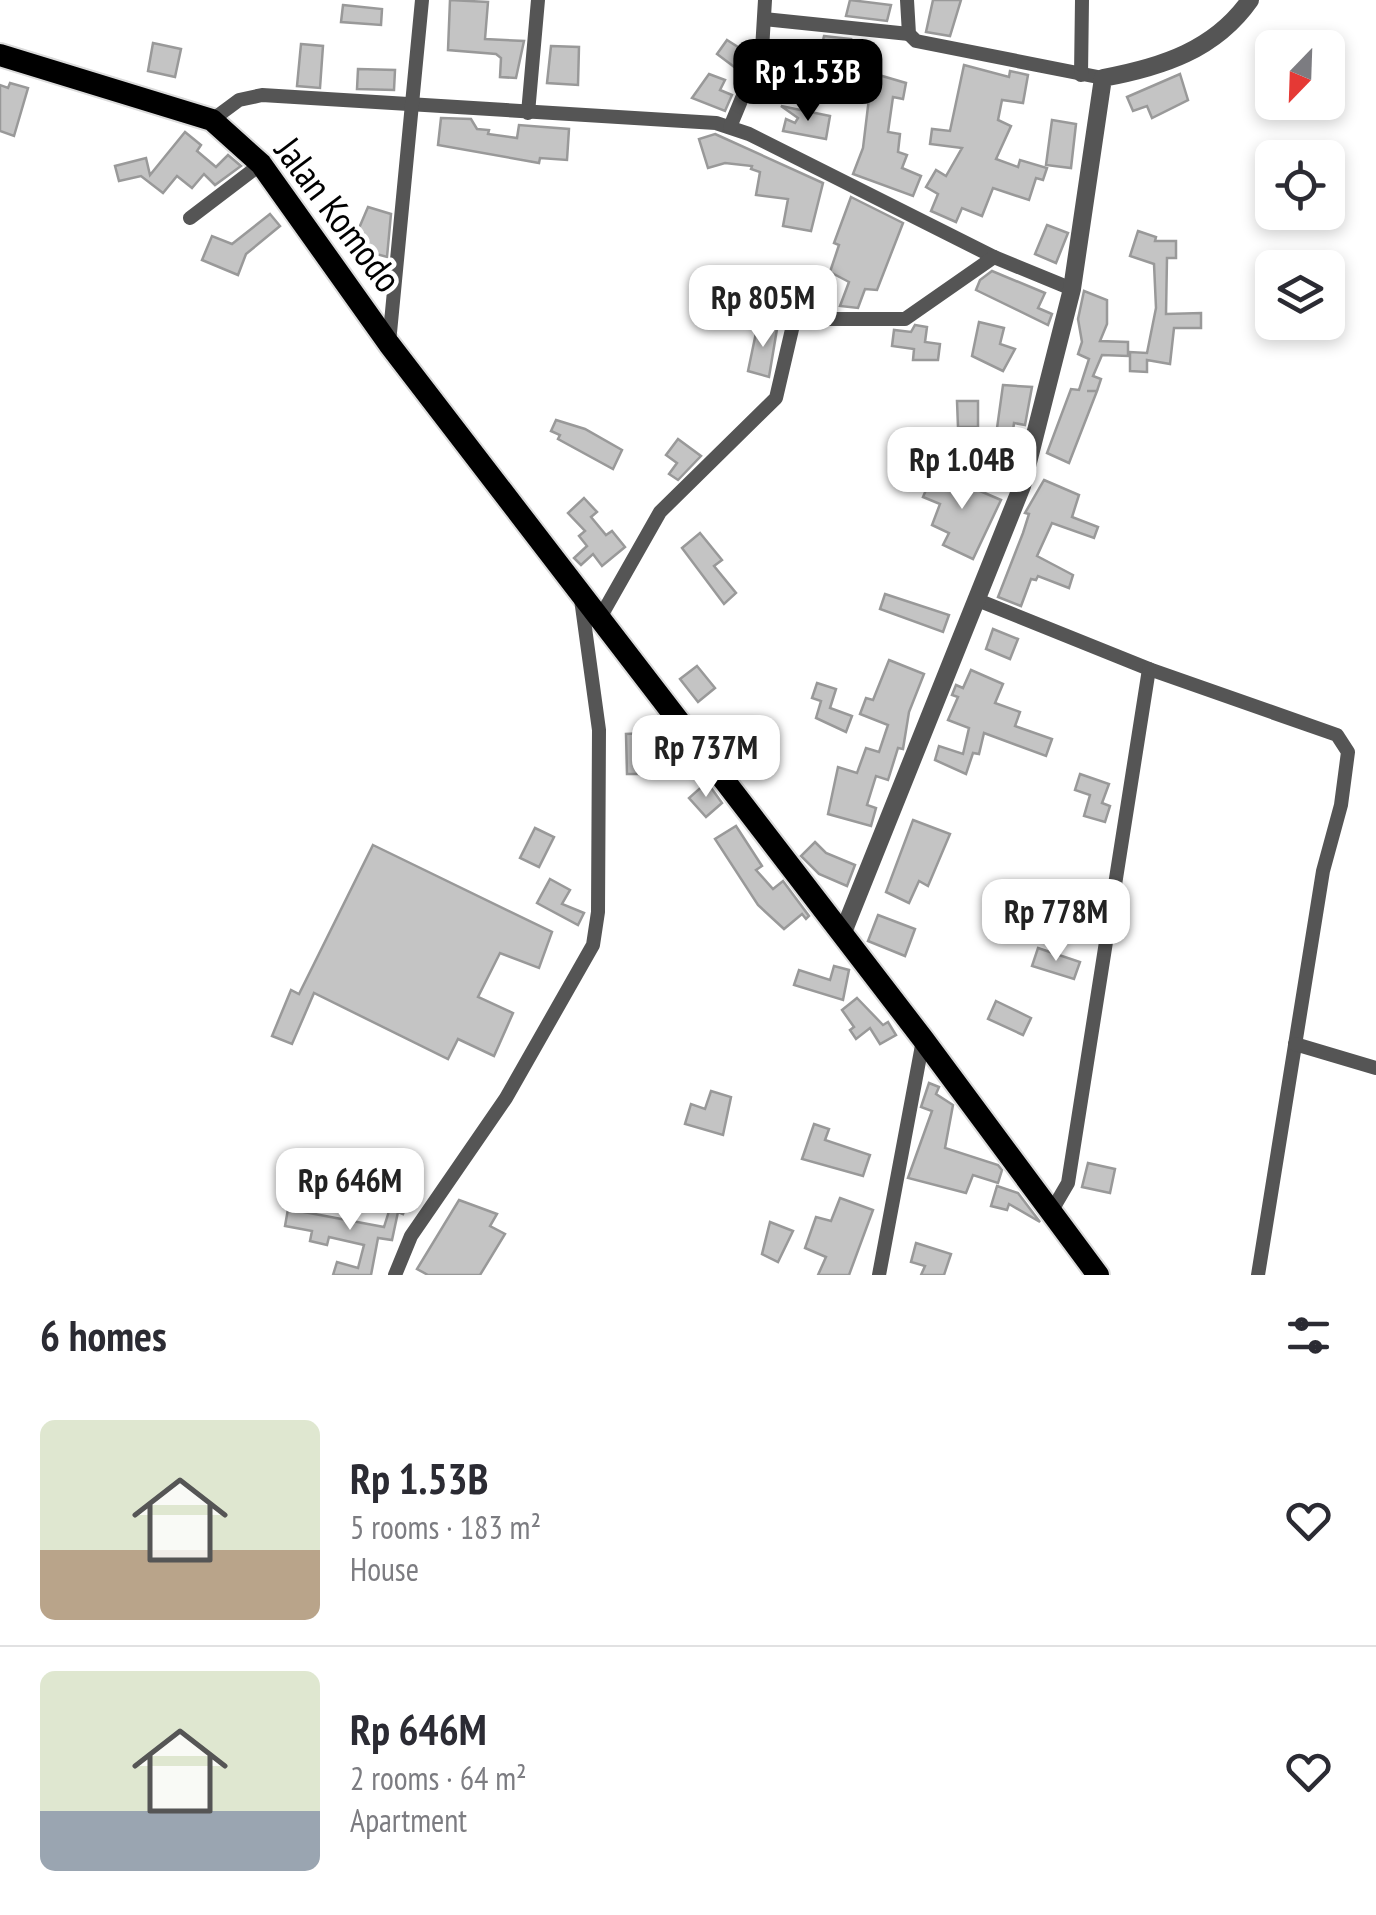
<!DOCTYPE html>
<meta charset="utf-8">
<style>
:root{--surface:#fff;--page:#f2f2f3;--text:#2b2b33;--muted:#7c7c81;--line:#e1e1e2;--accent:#000}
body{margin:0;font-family:"PT Sans Narrow",sans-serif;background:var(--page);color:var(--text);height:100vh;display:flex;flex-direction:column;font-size:38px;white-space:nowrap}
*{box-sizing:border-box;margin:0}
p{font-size:32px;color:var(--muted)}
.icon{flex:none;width:55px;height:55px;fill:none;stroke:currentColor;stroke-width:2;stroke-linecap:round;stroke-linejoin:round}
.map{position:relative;height:1275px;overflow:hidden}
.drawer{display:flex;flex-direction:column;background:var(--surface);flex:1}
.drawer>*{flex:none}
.needle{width:65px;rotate:203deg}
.fabs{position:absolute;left:1255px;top:30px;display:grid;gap:20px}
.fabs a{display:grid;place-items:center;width:90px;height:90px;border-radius:15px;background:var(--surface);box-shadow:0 5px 15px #0003;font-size:50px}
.price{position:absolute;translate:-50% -85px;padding:0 22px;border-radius:20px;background:#fff;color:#222;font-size:32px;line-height:65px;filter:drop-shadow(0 2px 5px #0008)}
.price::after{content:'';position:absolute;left:50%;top:60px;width:30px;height:22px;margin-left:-15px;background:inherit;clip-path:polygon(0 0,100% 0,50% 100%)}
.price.active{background:var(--accent);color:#fff}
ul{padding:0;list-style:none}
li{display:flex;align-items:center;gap:30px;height:250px;padding:0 40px}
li+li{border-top:2px solid var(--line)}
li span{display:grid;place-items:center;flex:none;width:280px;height:200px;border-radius:15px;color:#555}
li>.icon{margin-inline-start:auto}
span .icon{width:120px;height:120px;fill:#fffc;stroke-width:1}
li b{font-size:42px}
h2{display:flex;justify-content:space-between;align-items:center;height:120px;padding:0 40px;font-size:42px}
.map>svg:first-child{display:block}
.building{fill:#c4c4c4;stroke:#999;stroke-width:2.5}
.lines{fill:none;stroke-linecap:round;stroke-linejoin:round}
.trunk-casing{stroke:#dbdbdb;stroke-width:26}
.minor{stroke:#555;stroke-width:14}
.tertiary{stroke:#555;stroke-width:18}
.trunk{stroke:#000;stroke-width:22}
.labels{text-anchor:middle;stroke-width:9;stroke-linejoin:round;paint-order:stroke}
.street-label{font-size:38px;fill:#000;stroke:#fff}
</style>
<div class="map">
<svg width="1376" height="1275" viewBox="0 0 1376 1275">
<rect width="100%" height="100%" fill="#fff"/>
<g class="building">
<path d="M450 0 488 2 485 39 524 41 516 78 500 77 501 58 496 54 448 50Z"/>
<path d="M850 0 891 5 887 21 846 16Z"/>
<path d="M933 0H961L950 36 926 32Z"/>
<path d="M343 5 382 9 381 25 341 22Z"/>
<path d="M824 36 851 39 842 82 820 75 828 50 821 49Z"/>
<path d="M727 40 749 54 741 72 717 54Z"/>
<path d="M153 43 181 49 175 77 148 71Z"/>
<path d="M301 44 323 46 320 88 297 86Z"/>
<path d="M551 46 579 47 578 85 547 83Z"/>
<path d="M964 65 1009 77 1010 71 1028 75 1023 103 1002 100 998 120 1011 126 996 159 1018 167 1020 160 1047 168 1043 180 1036 178 1029 200 993 188 982 216 962 208 956 222 931 211 938 194 926 187 936 170 946 176 962 148 930 144 932 129 950 131Z"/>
<path d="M358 69 395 70 394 90 357 89Z"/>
<path d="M872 73 906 83 903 99 893 97 888 132 900 134 898 152 907 155 902 168 921 176 913 196 853 174 863 148Z"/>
<path d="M709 74 725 80 720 90 732 95 725 111 692 98Z"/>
<path d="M1180 74 1188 100 1152 118 1147 106 1133 111 1127 97Z"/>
<path d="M10 83 28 88 14 136 0 131V85L8 88Z"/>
<path d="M781 106 830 116 826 139 783 131 786 119 795 123 798 118Z"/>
<path d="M441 118 471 119 477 129 489 130 488 134 517 138 519 125 569 129 567 160 540 158 539 163 438 145Z"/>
<path d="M1052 120 1076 124 1071 168 1046 165Z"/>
<path d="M185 132 201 145 197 151 216 167 228 155 241 166 215 185 204 174 192 188 177 176 163 193 141 176 119 181 115 166 146 158 150 175Z"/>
<path d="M715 134 823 183 811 231 783 226 788 199 756 195 760 172 751 169 752 166 725 163 708 168 699 139Z"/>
<path d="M851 197 903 223 877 290 865 289 858 308 840 306 849 282 830 272 839 245 834 243Z"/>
<path d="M368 207 391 214 387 257 351 247Z"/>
<path d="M270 214 280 226 246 254 238 275 202 260 212 236 232 244Z"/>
<path d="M1047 225 1068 233 1056 263 1035 254Z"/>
<path d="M1138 231 1156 237 1155 241H1176V258H1167L1166 314 1201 313V328H1174L1170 364 1147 360V372L1130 371V352L1147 353 1156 308 1154 264 1130 256Z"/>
<path d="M992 271 1045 293 1038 308 1052 314 1048 325 976 290 980 280Z"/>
<path d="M1084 291 1107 300V324L1100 341 1128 342V356L1102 355 1093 376 1101 379 1097 391H1087H1097L1069 463 1047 453 1071 389 1079 390 1089 359 1078 354 1082 342 1078 319Z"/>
<path d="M979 322 1004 328 1000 344 1015 349 1003 371 972 356Z"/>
<path d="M758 323 777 329 769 377 748 371Z"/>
<path d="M915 325 927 327 925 342 940 344 938 360H913L914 349 892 346 894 330 911 332Z"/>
<path d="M1003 385 1032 387 1025 425 1014 423 1008 469 992 464Z"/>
<path d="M957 401H978V427H958Z"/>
<path d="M556 420 585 429 622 450 613 469 558 439 560 435 551 431Z"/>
<path d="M678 439 701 456 678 480 669 474 677 463 666 455Z"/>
<path d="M951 469 976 481 973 488 1001 500 973 559 943 545 949 533 932 525 940 504 923 497 929 483 942 488Z"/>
<path d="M1044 480 1079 495 1072 517 1098 527 1094 538 1052 523 1037 556 1073 575 1069 588 1038 576 1036 580 1031 579 1021 606 998 597 1023 533 1029 514 1025 513Z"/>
<path d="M584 498 597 512 591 517 606 535 612 531 625 547 602 566 593 554 581 565 574 558 587 546 579 536 585 531 568 513Z"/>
<path d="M700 533 722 560 714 566 736 593 724 604 682 548Z"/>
<path d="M885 594 949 615 943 632 880 609Z"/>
<path d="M993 629 1018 639 1010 659 986 649Z"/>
<path d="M889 660 924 674 909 712 903 749 898 748 888 780 876 776 867 805 876 808 871 826 828 814 838 767 857 773 866 748 879 752 888 725 860 714 866 698 873 700Z"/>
<path d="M697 666 715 688 698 702 680 679Z"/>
<path d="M971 670 1003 684 995 703 1020 712 1015 726 1052 739 1046 756 984 733 979 754 973 753 966 774 935 760 939 746 963 754 969 728 948 720 958 697 952 695 956 685 963 688Z"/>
<path d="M817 683 836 689 830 708 852 716 846 732 816 718 821 701 812 698Z"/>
<path d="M646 733 647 774H627L626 734Z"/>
<path d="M1080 774 1109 784 1102 803 1110 806 1105 822 1084 816 1090 795 1075 790Z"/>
<path d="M707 782 722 803 706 817 689 798Z"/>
<path d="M913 820 950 834 928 886 919 881 909 903 886 892Z"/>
<path d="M736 826 762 866 756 870 773 889 783 881 809 916 806 919 802 914 784 929 758 905 715 839Z"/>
<path d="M535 828 554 837 539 867 520 858Z"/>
<path d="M815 842 826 853 855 865 847 886 819 874 801 856Z"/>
<path d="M373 845 552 932 539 968 500 953 478 997 513 1013 494 1056 458 1039 448 1059 314 993 292 1044 272 1036 291 990 299 994Z"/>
<path d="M550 879 570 890 562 904 584 913 578 925 537 903Z"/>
<path d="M878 915 915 929 905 956 868 941Z"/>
<path d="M1038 948 1080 962 1074 979 1032 966Z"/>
<path d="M834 966 849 970 843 1000 794 985 799 970 830 980Z"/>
<path d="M857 998 883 1025 888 1022 896 1035 880 1044 870 1028 856 1039 850 1030 854 1027 842 1010Z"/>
<path d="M996 1001 1031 1018 1023 1035 988 1019Z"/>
<path d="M929 1083 939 1087 936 1094 953 1105 945 1148 998 1165 1002 1170 998 1183 973 1175 966 1193 908 1178 932 1111 921 1107Z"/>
<path d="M711 1091 731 1097 723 1135 685 1124 691 1104 705 1109Z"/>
<path d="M814 1124 829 1129 825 1140 870 1155 863 1176 802 1159Z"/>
<path d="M1088 1163 1115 1169 1110 1193 1082 1187Z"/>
<path d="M997 1186 1018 1193 1040 1222 1009 1204 1007 1210 991 1206Z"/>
<path d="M395 1192 409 1197 403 1214 398 1212 392 1240 378 1238 371 1275H333L337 1262 358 1268 364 1245 329 1237 327 1245 310 1241 312 1231 285 1226 288 1209 384 1227Z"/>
<path d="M840 1198 873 1210 849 1275H818L826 1257 805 1248 816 1217 831 1221Z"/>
<path d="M459 1200 497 1214 490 1226 505 1234 480 1275H428L417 1269Z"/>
<path d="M770 1222 793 1231 778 1262 762 1254Z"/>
<path d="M916 1243 951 1254 944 1275H921L925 1266 911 1262Z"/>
</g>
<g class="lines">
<defs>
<path id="trunk" d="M0 55 212 120 261 164 389 344 923 1039 1098 1275"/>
</defs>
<use href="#trunk" class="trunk-casing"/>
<g class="minor">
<path d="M907 0 909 34 916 41 1103 78"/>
<path d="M764 19 909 34"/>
<path d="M1081 75 1082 0"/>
<path d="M528 113 538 0"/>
<path d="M212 120 239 100 262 95 716 123 749 134 994 257 1072 289"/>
<path d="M730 127 762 50 765 0"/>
<path d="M190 218 261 164"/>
<path d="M389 343 422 0"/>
<path d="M975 599 1149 669 1068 1183 1051 1212"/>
<path d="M601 616 660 512 776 398 793 325 809 319H905L994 257"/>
<path d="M1149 669 1337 735 1348 752 1341 805 1323 871 1258 1275"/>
<path d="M1295 1044 1376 1068"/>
<path d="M395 1275 411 1236 506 1098 593 945 598 912 599 730 581 599"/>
<path d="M879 1275 923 1040"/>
</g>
<path class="tertiary" d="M842 935 1022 486 1072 289 1103 78C1162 67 1215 50 1250 0"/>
<use href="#trunk" class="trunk"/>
</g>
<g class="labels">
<g class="street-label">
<text transform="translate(338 215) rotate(53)" y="13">Jalan Komodo</text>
</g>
</g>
</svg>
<div class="fabs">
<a><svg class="needle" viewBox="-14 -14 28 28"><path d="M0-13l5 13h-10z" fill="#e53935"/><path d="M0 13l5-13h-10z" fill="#7c7c81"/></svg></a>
<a><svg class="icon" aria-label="locate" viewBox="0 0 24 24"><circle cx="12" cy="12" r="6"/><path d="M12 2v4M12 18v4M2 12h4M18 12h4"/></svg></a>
<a><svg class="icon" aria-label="layers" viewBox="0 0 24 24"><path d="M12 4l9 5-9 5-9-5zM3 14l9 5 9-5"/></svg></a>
</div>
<b class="price active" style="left:808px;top:124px">Rp 1.53B</b>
<b class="price" style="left:763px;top:350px">Rp 805M</b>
<b class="price" style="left:962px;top:512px">Rp 1.04B</b>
<b class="price" style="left:706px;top:800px">Rp 737M</b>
<b class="price" style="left:1056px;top:964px">Rp 778M</b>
<b class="price" style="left:350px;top:1233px">Rp 646M</b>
</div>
<section class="drawer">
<h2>6 homes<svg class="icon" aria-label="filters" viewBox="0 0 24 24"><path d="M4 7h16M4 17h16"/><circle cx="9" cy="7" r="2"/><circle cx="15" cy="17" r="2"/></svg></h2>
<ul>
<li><span style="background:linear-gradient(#dfe7d0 65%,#b9a48a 0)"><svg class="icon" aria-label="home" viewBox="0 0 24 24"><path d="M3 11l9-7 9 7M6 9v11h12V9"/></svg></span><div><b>Rp 1.53B</b><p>5 rooms · 183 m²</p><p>House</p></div><svg class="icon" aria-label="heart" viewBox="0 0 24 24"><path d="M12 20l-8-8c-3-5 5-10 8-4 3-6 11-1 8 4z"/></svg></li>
<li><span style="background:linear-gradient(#dfe7d0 70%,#9aa5b1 0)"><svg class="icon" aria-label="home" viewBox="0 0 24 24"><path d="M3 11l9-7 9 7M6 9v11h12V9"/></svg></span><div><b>Rp 646M</b><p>2 rooms · 64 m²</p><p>Apartment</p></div><svg class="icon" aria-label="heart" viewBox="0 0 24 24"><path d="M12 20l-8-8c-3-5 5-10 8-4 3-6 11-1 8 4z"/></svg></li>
</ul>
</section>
